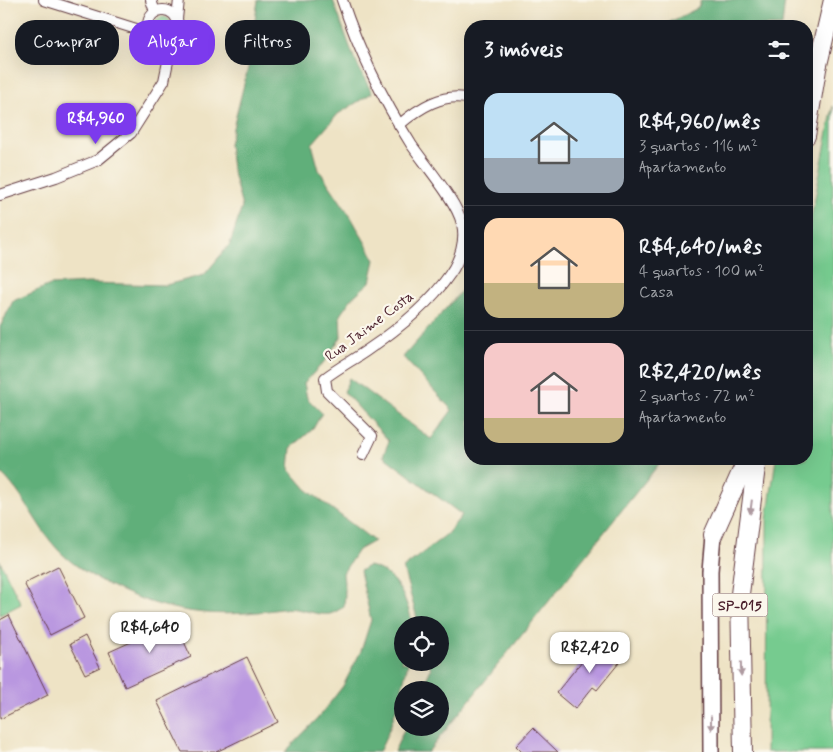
<!DOCTYPE html>
<html lang="pt">
<meta charset="utf-8">
<style>
:root{--surface:#171b24;--page:#242831;--text:#f1f3f6;--muted:#9ea1a6;--line:#363941;--accent:#7c3aed}
body{margin:0;font-family:Mynerve,sans-serif;background:var(--page);color:var(--text);height:100vh;display:flex;flex-direction:column;font-size:19px;white-space:nowrap}
*{box-sizing:border-box;margin:0}
p{font-size:16px;color:var(--muted)}
.icon{flex:none;width:28px;height:28px;fill:none;stroke:currentColor;stroke-width:2;stroke-linecap:round;stroke-linejoin:round}
.map{position:relative;flex:1;overflow:hidden}
.panel{position:absolute;left:464px;top:20px;width:349px;height:445px;display:flex;flex-direction:column;background:var(--surface);border-radius:20px;box-shadow:0 5px 20px #0002}
.panel>*{flex:none}
.banner{position:absolute;left:15px;top:20px;width:374px;height:45px;display:flex;gap:10px}
.buttons{position:absolute;left:394px;top:616px;display:grid;gap:10px}
.buttons a{display:grid;place-items:center;width:55px;height:55px;border-radius:50%;background:var(--surface);box-shadow:0 5px 20px #0002;font-size:25px}
.price{position:absolute;translate:-50% -42px;padding:0 11px;border-radius:10px;background:#fff;color:#222;font-size:16px;line-height:32px;filter:drop-shadow(0 1px 2px #0008)}
.price::after{content:'';position:absolute;left:50%;top:30px;width:15px;height:11px;margin-left:-8px;background:inherit;clip-path:polygon(0 0,100% 0,50% 100%)}
.price.selected{background:var(--accent);color:#fff}
ul{padding:0;list-style:none}
li{display:flex;align-items:center;gap:15px;height:125px;padding:0 20px}
li+li{border-top:1px solid var(--line)}
li span{display:grid;place-items:center;flex:none;width:140px;height:100px;border-radius:15px;color:#555}
li>.icon{margin-inline-start:auto}
span .icon{width:60px;height:60px;fill:#fffc;stroke-width:1}
li b{font-size:21px}
h2{display:flex;justify-content:space-between;align-items:center;height:60px;padding:0 20px;font-size:21px}
.chip{padding:0 18px;border-radius:20px;background:var(--surface);box-shadow:0 5px 20px #0002;font-size:18px;line-height:45px}
.chip.selected{background:var(--accent);color:#fff}
.map>svg:first-child{display:block}
.green{fill:#76cb8f;stroke:#60755d}
.forest{fill:#60af7a;stroke:#556752}
.building{fill:#b997e0}
.lines{fill:none;stroke-linecap:round;stroke-linejoin:round}
.minor-casing{stroke:#633c42;stroke-width:12}
.primary-casing{stroke:#633c42;stroke-width:18}
.motorway-casing{stroke:#633c42;stroke-width:20}
.minor{stroke:#fff;stroke-width:10}
.primary{stroke:#fff;stroke-width:15}
.motorway{stroke:#fff;stroke-width:18}
.oneway{fill:#ae9aa0}
.labels{text-anchor:middle;stroke-width:4.5;stroke-linejoin:round;paint-order:stroke}
.shield{fill:#fbf7ec;stroke:#7f6065;stroke-width:1}
.shield-label{font-size:14px;font-weight:bold;fill:#4a1f2b}
.street-label{font-size:15px;fill:#4a1f2b;stroke:#fbf7ec}
</style>
<div class="map">
<svg width="833" height="752" viewBox="0 0 833 752">
<rect width="100%" height="100%" fill="#fbf7ec"/>
<filter id="ink" filterUnits="userSpaceOnUse"><feTurbulence type="fractalNoise" baseFrequency=".02" numOctaves="2"/><feDisplacementMap in="SourceGraphic" scale="10" xChannelSelector="R" yChannelSelector="G"/><feConvolveMatrix kernelMatrix="1 2 1 2 8 2 1 2 1" color-interpolation-filters="sRGB"/></filter>
<filter id="wash" filterUnits="userSpaceOnUse"><feTurbulence type="fractalNoise" baseFrequency=".0096" numOctaves="4" result="noise"/><feDisplacementMap in="SourceGraphic" scale="20" xChannelSelector="R" yChannelSelector="G"/><feGaussianBlur stdDeviation="1.12" result="paint"/><feColorMatrix in="noise" values="0 0 0 0 0 0 0 0 0 0 0 0 0 0 0 0 0 1.4 0 .05"/><feComposite in="paint" operator="in"/></filter>
<g filter="url(#wash)">
<rect width="100%" height="100%" fill="#eee3c5"/>
<g class="green">
<circle cx="163" cy="25" r="8"/>
<path d="M833 106V752H766L767 519 776 459H806V244Z"/>
<path d="M0 561 21 604 0 615Z"/>
</g>
<g class="forest">
<path d="M258 0H333L354 58 372 93 338 114 312 144 319 170 351 217 375 260 370 282 352 298 340 315 341 337 325 361 304 383 307 398 322 413 313 429 291 448 289 469 306 489 374 541 358 550 343 573 345 594 344 607C340 609 334 613 330 614 315 616 298 606 281 609 217 619 167 614 109 585 91 576 73 565 59 551 36 527 26 496 0 472V327L13 301 50 285 88 283 166 285 204 275 230 244 242 207 232 169 229 144 248 68Z"/>
<path d="M701 0H785L782 26H665L666 24 698 8Z"/>
<path d="M470 281V459H663L428 752H394L405 728H440V690H421L431 669 429 663 440 662V625H419L403 568 447 534 462 515 383 456 389 441 344 392 349 378 431 439 452 410 403 357Z"/>
<path d="M368 566C395 570 408 600 412 624L402 625V662L408 663C401 694 394 723 379 752H285L318 718 343 686 361 651 371 620 360 571Z"/>
</g>
<g id="blocks">
<g class="building">
<path d="M58 566 84 618 50 635 24 583Z"/>
<path d="M9 615 48 695 0 719V620Z"/>
<path d="M175 622 191 657 125 687 109 652Z"/>
<path d="M85 636 100 667 85 674 70 644Z"/>
<path d="M600 639 623 658 597 690 593 687 575 709 556 693Z"/>
<path d="M247 657 278 722 216 752H182L157 701Z"/>
<path d="M533 728 558 752H522L516 746Z"/>
</g>
</g>
</g>
<g filter="url(#ink)">
<use href="#blocks" fill-opacity="0" stroke="#633c42" stroke-width="1"/>
<g class="lines">
<defs>
<g id="minor">
<path d="M44 0 149 33"/>
<path d="M151 0 155 12"/>
<path d="M342 0C359 51 382 98 411 144 425 165 457 201 462 224 466 240 460 260 450 274 429 305 397 330 366 351 353 360 338 368 325 378L327 391 372 436 363 455"/>
<circle cx="163" cy="25" r="15"/>
<path d="M177 19 179 0"/>
<path d="M399 125C419 108 443 92 470 99"/>
<path d="M0 195 56 177 98 160 131 133 164 81 173 37"/>
</g>
<path id="primary" d="M711 752 710 571 713 535"/>
<g id="motorway">
<path d="M806 136 817 69 833 0"/>
<path d="M713 535 747 459"/>
<path d="M743 752 740 594 757 459"/>
</g>
</defs>
<use href="#minor" class="minor-casing"/>
<use href="#primary" class="primary-casing"/>
<use href="#motorway" class="motorway-casing"/>
<use href="#minor" class="minor"/>
<use href="#primary" class="primary"/>
<use href="#motorway" class="motorway"/>
</g>
<defs><path id="oneway-solid" d="M-6-.8H1V-3.2L6.5 0L1 3.2V.8H-6Z" transform="scale(1.25)"/></defs>
<g class="oneway">
<use href="#oneway-solid" transform="translate(751 507) rotate(97)"/>
<use href="#oneway-solid" transform="translate(741 669) rotate(89)"/>
<use href="#oneway-solid" transform="translate(711 723) rotate(90)"/>
</g>
</g>
<g class="labels">
<rect class="shield" x="712.5" y="593.5" width="55" height="23" rx="4"/>
<g class="shield-label">
<text x="740" y="610">SP-015</text>
</g>
<g class="street-label">
<text transform="translate(369 326) rotate(-37)" y="5">Rua Jaime Costa</text>
</g>
</g>
</svg>
<div class="buttons">
<a><svg class="icon" aria-label="locate" viewBox="0 0 24 24"><circle cx="12" cy="12" r="6"/><path d="M12 2v4M12 18v4M2 12h4M18 12h4"/></svg></a>
<a><svg class="icon" aria-label="layers" viewBox="0 0 24 24"><path d="M12 4l9 5-9 5-9-5zM3 14l9 5 9-5"/></svg></a>
</div>
<b class="price selected" style="left:96px;top:145px">R$4,960</b>
<b class="price" style="left:150px;top:654px">R$4,640</b>
<b class="price" style="left:590px;top:674px">R$2,420</b>
<div class="banner">
<a class="chip">Comprar</a>
<a class="chip selected">Alugar</a>
<a class="chip">Filtros</a>
</div>
<section class="panel">
<h2>3 imóveis<svg class="icon" aria-label="filters" viewBox="0 0 24 24"><path d="M4 7h16M4 17h16"/><circle cx="9" cy="7" r="2"/><circle cx="15" cy="17" r="2"/></svg></h2>
<ul>
<li><span style="background:linear-gradient(#bfe0f5 65%,#9aa5b1 0)"><svg class="icon" aria-label="home" viewBox="0 0 24 24"><path d="M3 11l9-7 9 7M6 9v11h12V9"/></svg></span><div><b>R$4,960/mês</b><p>3 quartos · 116 m²</p><p>Apartamento</p></div></li>
<li><span style="background:linear-gradient(#ffd9b3 65%,#c2b280 0)"><svg class="icon" aria-label="home" viewBox="0 0 24 24"><path d="M3 11l9-7 9 7M6 9v11h12V9"/></svg></span><div><b>R$4,640/mês</b><p>4 quartos · 100 m²</p><p>Casa</p></div></li>
<li><span style="background:linear-gradient(#f6c9c9 75%,#c2b280 0)"><svg class="icon" aria-label="home" viewBox="0 0 24 24"><path d="M3 11l9-7 9 7M6 9v11h12V9"/></svg></span><div><b>R$2,420/mês</b><p>2 quartos · 72 m²</p><p>Apartamento</p></div></li>
</ul>
</section>
</div>
